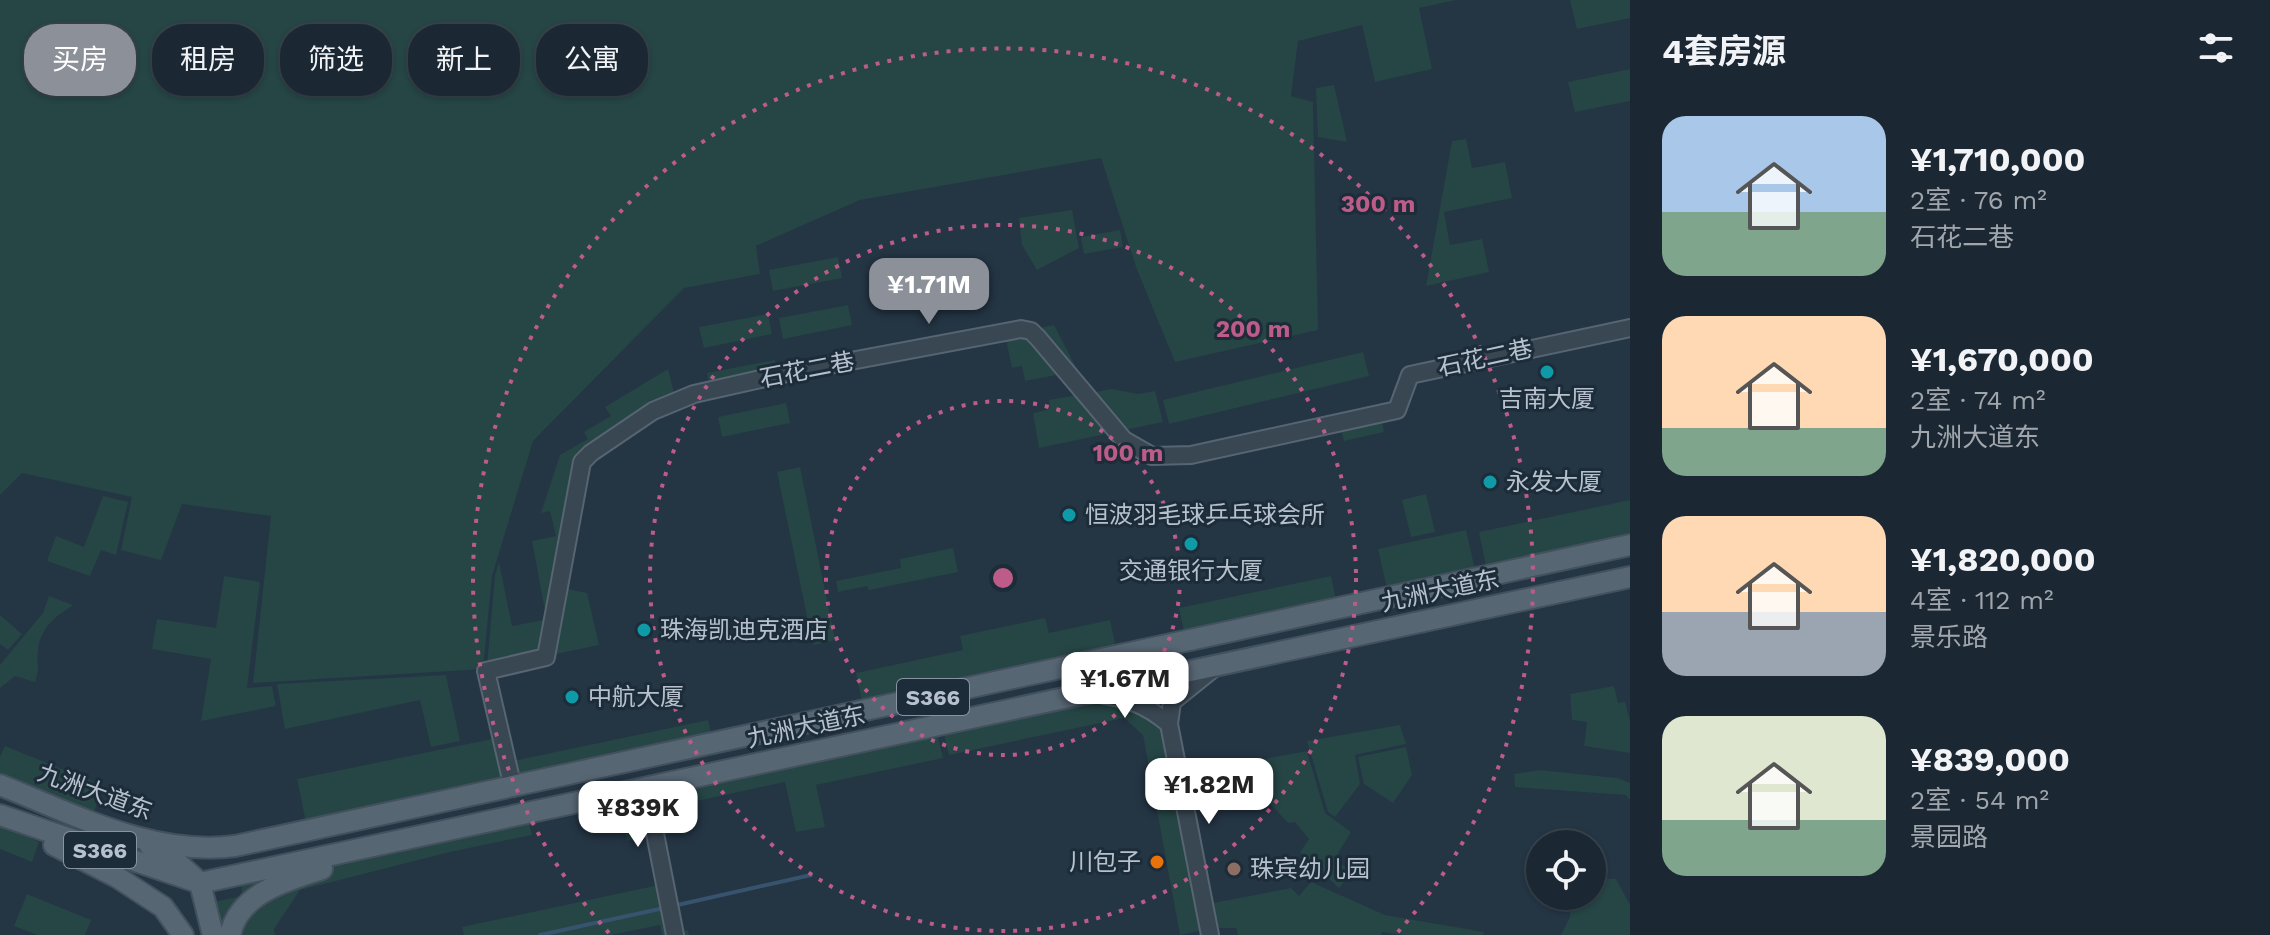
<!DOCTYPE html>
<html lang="zh">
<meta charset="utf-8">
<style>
:root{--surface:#1b2833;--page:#28343f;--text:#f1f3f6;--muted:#a0a6ac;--line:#39444e;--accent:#8c9099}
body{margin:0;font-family:"Work Sans","Noto Sans SC",sans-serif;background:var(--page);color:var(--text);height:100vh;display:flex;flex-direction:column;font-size:30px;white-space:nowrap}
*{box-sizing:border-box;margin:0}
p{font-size:26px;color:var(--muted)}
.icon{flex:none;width:44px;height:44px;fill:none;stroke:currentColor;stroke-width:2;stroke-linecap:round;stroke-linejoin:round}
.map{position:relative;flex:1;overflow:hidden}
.sheet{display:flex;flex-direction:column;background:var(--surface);width:640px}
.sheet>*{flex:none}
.guide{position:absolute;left:24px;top:24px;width:760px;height:72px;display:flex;gap:16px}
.buttons{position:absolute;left:1526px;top:830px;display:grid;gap:16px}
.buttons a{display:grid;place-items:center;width:80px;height:80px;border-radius:50%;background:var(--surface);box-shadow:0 2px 6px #0004,0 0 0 2px var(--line);font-size:40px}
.price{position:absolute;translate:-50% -68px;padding:0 18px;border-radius:16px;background:#fff;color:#222;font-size:26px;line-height:52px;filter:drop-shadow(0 2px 4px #0008)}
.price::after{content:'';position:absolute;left:50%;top:48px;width:24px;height:18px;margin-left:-12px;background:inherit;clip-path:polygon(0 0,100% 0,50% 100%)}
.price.current{background:var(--accent);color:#fff}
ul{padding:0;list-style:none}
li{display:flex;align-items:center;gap:24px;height:200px;padding:0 32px}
li span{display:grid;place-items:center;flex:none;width:224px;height:160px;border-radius:24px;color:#555}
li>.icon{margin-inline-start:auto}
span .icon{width:96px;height:96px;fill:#fffc;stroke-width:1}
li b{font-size:34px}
h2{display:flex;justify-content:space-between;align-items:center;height:96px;padding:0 32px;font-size:34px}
.pill{padding:0 28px;border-radius:32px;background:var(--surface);box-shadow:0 2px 6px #0004,0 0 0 2px var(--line);font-size:28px;line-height:72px}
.pill.current{background:var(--accent);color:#fff}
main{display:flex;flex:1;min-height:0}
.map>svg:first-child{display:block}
.green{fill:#264545}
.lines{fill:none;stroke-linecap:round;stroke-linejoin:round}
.stream{stroke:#37536d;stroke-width:4}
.minor-casing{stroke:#576471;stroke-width:20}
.major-casing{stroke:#43505d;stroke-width:24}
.minor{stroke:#394753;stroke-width:16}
.major{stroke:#576673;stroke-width:20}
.ring{fill:none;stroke:#bd5c89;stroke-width:4;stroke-dasharray:4 8}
.culture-dot{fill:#0f9aa8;stroke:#1d2c39;stroke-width:3}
.food-dot{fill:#e8710a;stroke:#1d2c39;stroke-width:3}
.education-dot{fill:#8d6e63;stroke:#1d2c39;stroke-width:3}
.labels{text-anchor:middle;stroke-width:6;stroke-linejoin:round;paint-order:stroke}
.shield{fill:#1d2c39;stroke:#8894a1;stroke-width:2}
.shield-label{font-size:22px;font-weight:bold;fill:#b6c1cd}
.street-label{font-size:24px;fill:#b6c1cd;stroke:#1d2c39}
.poi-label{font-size:24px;fill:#b6c1cd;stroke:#1d2c39;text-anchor:start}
.centre{fill:#bd5c89;stroke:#1d2c39;stroke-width:4}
.ring-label{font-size:24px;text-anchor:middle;font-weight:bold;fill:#bd5c89;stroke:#1d2c39;stroke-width:6;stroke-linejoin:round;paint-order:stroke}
</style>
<main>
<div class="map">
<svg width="1630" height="935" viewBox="0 0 1630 935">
<rect width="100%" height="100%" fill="#243544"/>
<g class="green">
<path d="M0 0H1456L1419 8 1432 69 1375 82 1362 25 1298 41 1291 96 1313 102 1318 330 1175 362 1136 267 1101 158 860 200 756 246 760 274 684 288 533 441 492 576 483 669 253 683 271 516 182 504 161 560 121 550 132 497 22 473 0 495Z"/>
<path d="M1570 0H1630V18L1577 29Z"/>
<path d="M1630 69V101L1575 112 1568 82Z"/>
<path d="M1334 85 1347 142 1318 137 1316 88Z"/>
<path d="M1466 139 1472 168 1505 162 1512 198 1444 212 1450 245 1482 239 1489 272 1426 286 1452 141Z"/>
<path d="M1072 210 1079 248 1037 270 1022 245 1019 218Z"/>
<path d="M1120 230 1123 247 1084 254 1081 237Z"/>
<path d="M838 257 842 278 773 291 769 270Z"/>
<path d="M848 305 852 325 783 339 779 318Z"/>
<path d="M768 314 772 334 704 348 699 327Z"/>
<path d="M1054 325 1078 371 1025 381 1022 366 1012 368 1005 335Z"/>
<path d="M1363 352 1369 376 1169 424 1163 400Z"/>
<path d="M775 360 779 380 711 394 707 373Z"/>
<path d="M668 369 675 397 586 451 550 612 545 611 532 541 556 536 550 511 541 513 560 455 588 439 584 432 611 416 605 407Z"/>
<path d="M1112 389 1138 394 1155 391 1163 422 1039 448 1033 413 1050 409 1049 400Z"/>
<path d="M786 403 790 423 722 437 718 417Z"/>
<path d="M1381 416 1384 432 1344 441 1340 425Z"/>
<path d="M800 467 835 640 813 645 777 472Z"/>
<path d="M1426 494 1435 532 1411 537 1402 500Z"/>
<path d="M103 496 128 502 116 555 101 550 90 576 47 561 56 536 84 547Z"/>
<path d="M1630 500V541L1487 571 1479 532Z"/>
<path d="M1466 530 1476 574 1388 593 1378 549Z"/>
<path d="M953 548 958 572 869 590 867 586 838 592 836 581 901 568 900 559Z"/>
<path d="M499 562 512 626 549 619 543 653 487 666 495 575Z"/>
<path d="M224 576 260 582 247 688 272 686 276 706 201 721 211 659 152 649 157 619 216 628Z"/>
<path d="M1331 576 1337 604 1185 636 1179 608Z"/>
<path d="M563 588 587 593 599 645 551 655Z"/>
<path d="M49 596 73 605C55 617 41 627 38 650 36 664 41 665 35 682L15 676 0 688V665L43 613Z"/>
<path d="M0 615 22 634 8 650 0 644Z"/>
<path d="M1045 618 1049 633 1110 620 1117 652 863 707 856 673 963 650 960 636Z"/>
<path d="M446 675 460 741 431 747 420 700 285 729 277 684Z"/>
<path d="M1614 686 1618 703 1625 702 1630 721V753L1584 746 1587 722 1572 720 1570 694Z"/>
<path d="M1093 695 1121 701 1165 727 1204 930 1180 935 1143 735 1124 718 949 755 942 728Z"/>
<path d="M708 720 713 742 518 783 513 761Z"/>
<path d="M1400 725 1406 744 1355 755 1360 784 1335 817 1328 812 1307 741Z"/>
<path d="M936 730 943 758 816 785 825 827 796 832 785 782 673 806 679 832 627 841 617 797Z"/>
<path d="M497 738 507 785 307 827 297 779Z"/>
<path d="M5 746 104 786 92 817 0 780V757Z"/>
<path d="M1406 747 1412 775 1393 803 1364 784 1358 757Z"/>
<path d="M1307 751 1325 813 1351 832 1334 860 1353 871 1339 888 1300 852 1309 839 1295 822 1288 823 1246 777 1242 763Z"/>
<path d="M1539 770 1617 778 1630 783V800L1626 795 1515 787 1514 774Z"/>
<path d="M527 817 532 835 450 852 300 890 274 929 275 935H216L209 903 242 896 241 877Z"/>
<path d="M0 823 39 842 32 862 0 849Z"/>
<path d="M1601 878 1616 879 1630 905V935H1561L1570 917 1571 896H1592V887Z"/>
<path d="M1311 882 1385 915 1484 932 1483 935H1404L1382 932 1381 935H1238L1236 928H1213L1208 904 1291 888 1299 896Z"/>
<path d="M668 883 679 932 688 930 689 935H662L660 925 611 935H464L462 927Z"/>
<path d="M27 894 91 920 85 935H37L14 926Z"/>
</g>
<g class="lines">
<g class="stream">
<path d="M673 906 811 875"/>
<path d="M540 935 664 908"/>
</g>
<defs>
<g id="minor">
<path d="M1099 694C1129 699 1145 704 1169 724"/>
<path d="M513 788 486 671 546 657 582 462 591 453 653 411 694 394 787 373 1021 329 1031 331 1038 338 1124 440 1152 456 1191 455 1397 410 1410 375 1630 328"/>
<path d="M646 788 675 935"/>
<path d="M1210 935 1169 724 1172 702 1213 669"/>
</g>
<g id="major">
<path d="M0 785C74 814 153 857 235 846L1630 545"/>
<path d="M0 815 200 883 1630 577"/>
<path d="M54 845 117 877 163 907 183 935"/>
<path d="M150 846 171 857 200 883 213 935"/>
<path d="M230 935C239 893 286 881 322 869"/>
</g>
</defs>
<use href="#minor" class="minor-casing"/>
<use href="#major" class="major-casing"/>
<use href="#minor" class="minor"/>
<use href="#major" class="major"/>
</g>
<g class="ring">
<circle cx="1003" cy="578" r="177"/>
<circle cx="1003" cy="578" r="353"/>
<path d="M609 933A530 530 0 1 1 1397 933"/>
</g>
<g class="culture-dot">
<circle cx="1547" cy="372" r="8"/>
<circle cx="1490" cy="482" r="8"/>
<circle cx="1069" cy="515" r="8"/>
<circle cx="1191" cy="544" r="8"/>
<circle cx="644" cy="630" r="8"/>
<circle cx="572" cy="697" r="8"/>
</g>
<circle class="food-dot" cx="1157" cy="862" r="8"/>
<circle class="education-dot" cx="1234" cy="869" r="8"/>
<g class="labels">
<g class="shield">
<rect x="897" y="679" width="72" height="36" rx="6"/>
<rect x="64" y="832" width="72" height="36" rx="6"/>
</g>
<g class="shield-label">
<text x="933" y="705">S366</text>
<text x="100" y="858">S366</text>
</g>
<g class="street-label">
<text transform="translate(1485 358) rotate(-12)" y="8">石花二巷</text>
<text transform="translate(807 370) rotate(-11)" y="8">石花二巷</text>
<text transform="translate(1440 591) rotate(-12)" y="8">九洲大道东</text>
<text transform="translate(806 727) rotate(-12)" y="8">九洲大道东</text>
<text transform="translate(95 792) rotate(20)" y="8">九洲大道东</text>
</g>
<g class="poi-label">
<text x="1547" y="407" text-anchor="middle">吉南大厦</text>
<text x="1506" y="490">永发大厦</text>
<text x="1085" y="523">恒波羽毛球乒乓球会所</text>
<text x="1191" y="579" text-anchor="middle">交通银行大厦</text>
<text x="660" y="638">珠海凯迪克酒店</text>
<text x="588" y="705">中航大厦</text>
<text x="1141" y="870" text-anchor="end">川包子</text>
<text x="1250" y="877">珠宾幼儿园</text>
</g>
</g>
<circle cx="1003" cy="578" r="12" class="centre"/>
<g class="ring-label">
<text x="1378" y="212">300 m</text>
<text x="1253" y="337">200 m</text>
<text x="1128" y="461">100 m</text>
</g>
</svg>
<div class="buttons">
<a><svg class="icon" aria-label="locate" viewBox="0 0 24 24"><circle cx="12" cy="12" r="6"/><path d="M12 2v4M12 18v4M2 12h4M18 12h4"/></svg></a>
</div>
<b class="price current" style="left:929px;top:326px">¥1.71M</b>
<b class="price" style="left:1125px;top:720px">¥1.67M</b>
<b class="price" style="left:1209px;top:826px">¥1.82M</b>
<b class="price" style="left:638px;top:849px">¥839K</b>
<div class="guide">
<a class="pill current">买房</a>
<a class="pill">租房</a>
<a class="pill">筛选</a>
<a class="pill">新上</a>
<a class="pill">公寓</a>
</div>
</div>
<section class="sheet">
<h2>4套房源<svg class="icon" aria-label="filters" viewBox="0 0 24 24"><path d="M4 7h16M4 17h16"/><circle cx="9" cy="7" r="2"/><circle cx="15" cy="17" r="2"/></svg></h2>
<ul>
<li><span style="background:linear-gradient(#a9c7e8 60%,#7fa58c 0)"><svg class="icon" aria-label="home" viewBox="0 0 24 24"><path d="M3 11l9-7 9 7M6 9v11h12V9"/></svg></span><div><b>¥1,710,000</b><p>2室 · 76 m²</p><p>石花二巷</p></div></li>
<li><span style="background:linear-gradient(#ffd9b3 70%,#7fa58c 0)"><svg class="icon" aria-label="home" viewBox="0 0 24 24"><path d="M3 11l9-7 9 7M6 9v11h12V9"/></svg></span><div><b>¥1,670,000</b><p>2室 · 74 m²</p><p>九洲大道东</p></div></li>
<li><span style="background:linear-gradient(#ffd9b3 60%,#9aa5b1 0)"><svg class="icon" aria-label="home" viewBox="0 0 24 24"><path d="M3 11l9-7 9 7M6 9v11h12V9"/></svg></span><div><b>¥1,820,000</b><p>4室 · 112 m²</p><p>景乐路</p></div></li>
<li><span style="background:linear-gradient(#dfe7d0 65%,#7fa58c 0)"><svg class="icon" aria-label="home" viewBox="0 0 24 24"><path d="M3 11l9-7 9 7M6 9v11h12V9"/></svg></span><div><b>¥839,000</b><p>2室 · 54 m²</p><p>景园路</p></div></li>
</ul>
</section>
</main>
